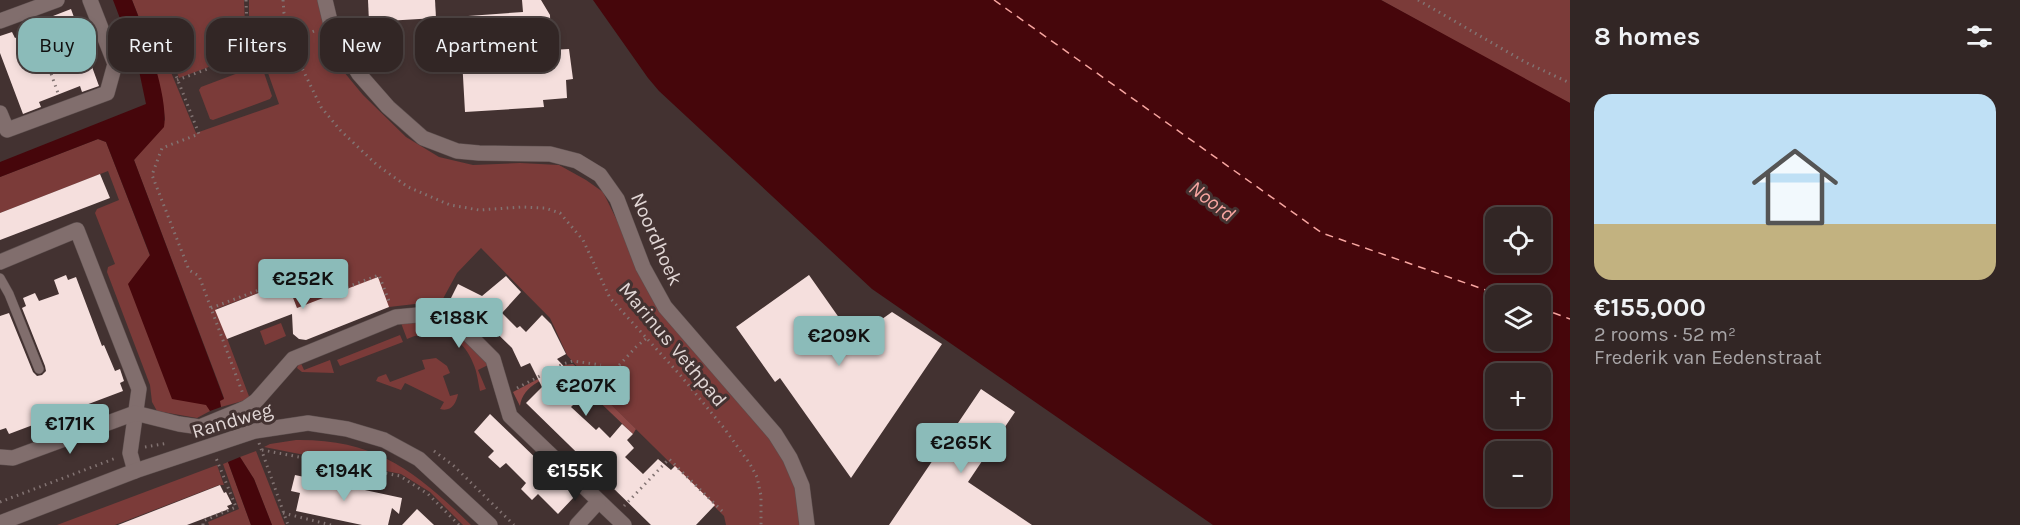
<!DOCTYPE html>
<meta charset="utf-8">
<style>
:root{--surface:#322625;--page:#3d3232;--text:#f1f3f6;--muted:#a8a5a7;--line:#4d4342;--accent:#8bbbb9}
body{margin:0;font-family:Karla,sans-serif;background:var(--page);color:var(--text);height:100vh;display:flex;flex-direction:column;font-size:22px;white-space:nowrap}
*{box-sizing:border-box;margin:0}
p{font-size:20px;color:var(--muted)}
.icon{flex:none;width:33px;height:33px;fill:none;stroke:currentColor;stroke-width:2;stroke-linecap:round;stroke-linejoin:round}
.map{position:relative;flex:1;overflow:hidden}
.drawer{display:flex;flex-direction:column;background:var(--surface);width:450px}
.drawer>*{flex:none}
.guide{position:absolute;left:18px;top:18px;width:570px;height:54px;display:flex;gap:12px}
.fabs{position:absolute;left:1485px;top:207px;display:grid;gap:12px}
.fabs a{display:grid;place-items:center;width:66px;height:66px;border-radius:12px;background:var(--surface);box-shadow:0 3px 9px #0003,0 0 0 2px var(--line);font-size:30px}
.price{position:absolute;translate:-50% -51px;padding:0 14px;border-radius:6px;background:var(--accent);color:#111;font-size:20px;line-height:39px;filter:drop-shadow(0 2px 3px #0008)}
.price::after{content:'';position:absolute;left:50%;top:36px;width:18px;height:14px;margin-left:-9px;background:inherit;clip-path:polygon(0 0,100% 0,50% 100%)}
.price.on{background:#222;color:#fff}
ul{padding:0;list-style:none}
li{display:grid;align-content:center;gap:12px;height:318px;padding:0 24px}
li+li{border-top:2px solid var(--line)}
li span{display:grid;place-items:center;height:186px;border-radius:18px;color:#555}
li>.icon{margin-inline-start:auto}
span .icon{width:108px;height:108px;fill:#fffc;stroke-width:1}
li b{font-size:26px}
h2{display:flex;justify-content:space-between;align-items:center;height:72px;padding:0 24px;font-size:26px}
.chip{padding:0 21px;border-radius:18px;background:var(--surface);box-shadow:0 3px 9px #0003,0 0 0 2px var(--line);font-size:21px;line-height:54px}
.chip.on{background:var(--accent);color:#111}
main{display:flex;flex:1;min-height:0}
.map>svg:first-child{display:block}
.green{fill:#7b3b39}
.forest{fill:#8e4947}
.water{fill:#46060b;fill-rule:evenodd}
.lines{fill:none;stroke-linecap:round;stroke-linejoin:round}
.ferry{stroke:#f7a5a0;stroke-width:1.5;stroke-dasharray:8 6;stroke-linecap:butt}
.building{fill:#f5dfdd}
.lane-casing{stroke:#5d4f4e;stroke-width:10}
.street-casing{stroke:#5d4f4e;stroke-width:16}
.path{stroke:#827372;stroke-width:3;stroke-dasharray:1.5 4.5;stroke-linecap:butt}
.lane{stroke:#816e6d;stroke-width:9}
.street{stroke:#816e6d;stroke-width:15}
.labels{text-anchor:middle;stroke-width:6;stroke-linejoin:round;paint-order:stroke}
.street-label{font-size:20px;fill:#e1d6d5;stroke:#433231}
.water-label{font-size:21px;font-style:italic;fill:#f7a5a0;stroke:#433231}
</style>
<main>
<div class="map">
<svg width="1570" height="525" viewBox="0 0 1570 525">
<rect width="100%" height="100%" fill="#433231"/>
<g class="green">
<path d="M132 0H244L245 26 252 51 179 78 166 40 150 45Z"/>
<path d="M249 0H322L326 35 334 60 363 95 406 137 439 157 473 165 520 163 559 165 586 180 603 192 644 275 768 434 784 460 796 490 801 525H726L724 516 582 376 580 370 567 355 550 318 481 248 457 273 439 306 415 304 389 307 307 304 297 308 287 282 216 309 250 399 221 407 219 401 224 398 220 387 134 160 165 120 162 97 151 52 161 48 196 133 279 104 262 56 255 48 249 31Z"/>
<path d="M1381 0H1570V103L1549 93Z"/>
<path d="M259 65 262 67 272 96 270 99 213 120 210 119 199 90 201 87Z"/>
<path d="M98 139 106 142 210 411 197 418 157 411 152 402 150 385 107 272 108 267 115 264 95 213 97 209 119 200 108 171 0 213V177Z"/>
<path d="M430 321C457 329 467 341 486 360L488 365 478 370 486 389 480 391C478 382 477 371 473 363 462 333 433 327 407 339L401 323Z"/>
<path d="M281 323 286 336 265 345 260 331Z"/>
<path d="M400 335 403 342 340 366 337 360Z"/>
<path d="M436 358 447 366 450 373 443 376 450 396 458 394C456 404 451 412 440 409L444 402 405 383 401 390 376 381 378 377 386 374 390 382 425 369 422 360Z"/>
<path d="M330 360 334 373 302 372 297 368 300 361 304 370Z"/>
<path d="M296 440C377 439 416 472 471 525H463L430 492 401 474 264 447 270 444Z"/>
<path d="M256 451 285 525H272L254 479 240 457Z"/>
<path d="M228 462 251 525H209L208 522 239 509 223 464Z"/>
<path d="M217 465 224 485H219L115 525H57Z"/>
</g>
<path class="forest" d="M573 364 580 370 582 376 636 429 633 434 565 369C547 378 523 384 520 406L513 392 565 365Z"/>
<g class="water">
<path d="M113 0H132C144 30 169 96 164 127L134 160 224 399 220 401 221 407 210 411 206 405 172 399 128 284 150 255 106 142 98 139 0 177V162L146 104 138 66Z"/>
<path d="M593 0H1381L1570 103V525H1213L872 289 659 91 648 78ZM1496 218H1540V262H1496ZM1496 296H1540V340H1496ZM1496 374H1540V418H1496ZM1496 452H1540V496H1496Z"/>
<path d="M240 457 254 479 272 525H251L228 462Z"/>
</g>
<g class="lines">
<g class="ferry">
<path d="M994 0 1322 233 1503 296"/>
<path d="M1540 308 1570 319"/>
</g>
</g>
<g class="building">
<path d="M368 0H435L436 18 369 22Z"/>
<path d="M522 0H541L550 15 551 50 569 49 573 79 566 80 567 98 543 100 544 107 465 112 461 41 469 40 468 16 523 12Z"/>
<path d="M71 9 99 86 82 92 80 86 39 102 41 107 23 114 0 53V36L12 32 15 38 55 22 53 16Z"/>
<path d="M100 174 110 198 0 240V213Z"/>
<path d="M66 275 68 280 76 277 102 346 104 345 115 371 120 369 124 381 120 383 123 391 9 434 6 428 0 430V316L9 313 33 372 37 376 42 375 46 371 45 366 22 308 26 306 23 298 35 293 39 301 59 294 54 280Z"/>
<path d="M809 275 854 339 892 312 942 344 851 478 780 378 775 382 736 327Z"/>
<path d="M506 276 521 292 502 313 517 328 520 326 526 332 542 315 551 324 566 354 557 359 587 391 571 407 596 430 599 427 610 438 622 424 633 434 627 440 634 448 625 457 643 474 658 459 671 470 675 466 715 505 696 525H651L526 403 542 387 530 363 521 367 512 348 478 315 450 300 458 284 482 296Z"/>
<path d="M378 277 389 307 306 340 299 339 293 334 292 314 227 339 215 310 287 282 297 308Z"/>
<path d="M981 389 1015 412 968 482 1032 525H889Z"/>
<path d="M490 414 575 496 558 514 538 494 532 500 521 489 526 483 506 463 500 468 488 457 494 451 474 432Z"/>
<path d="M295 475 402 498 399 514 392 508 388 525H362L296 511 300 493 291 491Z"/>
<path d="M220 485 224 493 226 492 232 504 227 506 229 509 187 525H118Z"/>
<path d="M417 509 434 525H402Z"/>
</g>
<g class="lines">
<defs>
<path id="lane" d="M0 278 9 294 39 369"/>
<g id="street">
<path d="M325 0 331 25 337 38 359 74 388 107 423 138 457 151 479 153 550 154 577 161 600 175 617 199 643 267 665 307 775 434 790 458 802 486 807 525"/>
<path d="M0 21 57 0"/>
<path d="M0 113 7 130 107 93 115 64 90 0"/>
<path d="M0 262 77 230 139 389 130 453 135 471"/>
<path d="M0 457 13 458 135 413 179 424 200 427 246 408 256 401 293 359 396 317 429 314 456 322 493 359 510 416 624 525"/>
<path d="M0 523 135 471 255 431 308 423 347 429 384 440 419 459 490 525"/>
<path d="M577 525 598 502"/>
</g>
</defs>
<use href="#lane" class="lane-casing"/>
<use href="#street" class="street-casing"/>
<g class="path">
<path d="M246 0 247 28 254 51"/>
<path d="M283 0 284 13 301 66 321 107 340 130 377 165 408 187 450 205 479 210 522 207 545 208 560 213 583 240 610 298 681 376 724 428 750 464 757 477 761 496V525"/>
<path d="M1418 0 1525 62 1570 83"/>
<path d="M33 23 59 96"/>
<path d="M128 58 164 45 199 134 162 148 152 175 189 270 199 276 243 394"/>
<path d="M177 80 317 30"/>
<path d="M211 308 296 276 342 289 379 275 390 304"/>
<path d="M611 374 636 347 648 337"/>
<path d="M517 388 563 364 573 361 601 365"/>
<path d="M259 443 288 525"/>
<path d="M145 447 168 443"/>
<path d="M262 450 400 476 428 494 459 525"/>
<path d="M434 451 454 466 514 525"/>
<path d="M0 502 116 458"/>
<path d="M624 506 669 459 722 511"/>
<path d="M283 513 331 525"/>
<path d="M203 525V521L236 507 216 458"/>
</g>
<use href="#lane" class="lane"/>
<use href="#street" class="street"/>
</g>
<g class="labels">
<g class="street-label">
<text transform="translate(657 239) rotate(66)" y="7">Noordhoek</text>
<text transform="translate(673 344) rotate(50)" y="7">Marinus Vethpad</text>
<text transform="translate(232 420) rotate(-16)" y="7">Randweg</text>
</g>
<g class="water-label">
<text transform="translate(1212 201) rotate(38)" y="7">Noord</text>
</g>
</g>
</svg>
<div class="fabs">
<a><svg class="icon" aria-label="locate" viewBox="0 0 24 24"><circle cx="12" cy="12" r="6"/><path d="M12 2v4M12 18v4M2 12h4M18 12h4"/></svg></a>
<a><svg class="icon" aria-label="layers" viewBox="0 0 24 24"><path d="M12 4l9 5-9 5-9-5zM3 14l9 5 9-5"/></svg></a>
<a>+</a>
<a>−</a>
</div>
<b class="price" style="left:303px;top:310px">€252K</b>
<b class="price" style="left:459px;top:349px">€188K</b>
<b class="price" style="left:839px;top:367px">€209K</b>
<b class="price" style="left:586px;top:417px">€207K</b>
<b class="price" style="left:70px;top:455px">€171K</b>
<b class="price" style="left:961px;top:474px">€265K</b>
<b class="price" style="left:344px;top:502px">€194K</b>
<b class="price on" style="left:575px;top:502px">€155K</b>
<div class="guide">
<a class="chip on">Buy</a>
<a class="chip">Rent</a>
<a class="chip">Filters</a>
<a class="chip">New</a>
<a class="chip">Apartment</a>
</div>
</div>
<section class="drawer">
<h2>8 homes<svg class="icon" aria-label="filters" viewBox="0 0 24 24"><path d="M4 7h16M4 17h16"/><circle cx="9" cy="7" r="2"/><circle cx="15" cy="17" r="2"/></svg></h2>
<ul>
<li><span style="background:linear-gradient(#bfe0f5 70%,#c2b280 0)"><svg class="icon" aria-label="home" viewBox="0 0 24 24"><path d="M3 11l9-7 9 7M6 9v11h12V9"/></svg></span><div><b>€155,000</b><p>2 rooms · 52 m²</p><p>Frederik van Eedenstraat</p></div></li>
</ul>
</section>
</main>
